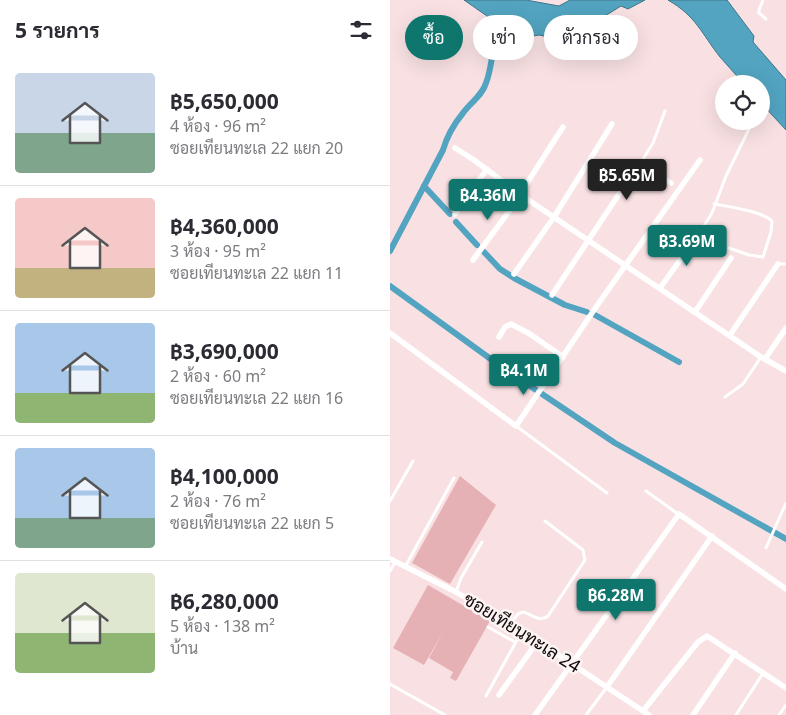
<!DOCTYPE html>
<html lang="th">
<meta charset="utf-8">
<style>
:root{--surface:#fff;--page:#f2f2f3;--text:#2b2b33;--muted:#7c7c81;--line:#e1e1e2;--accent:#0f766e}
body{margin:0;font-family:"Noto Sans",Sarabun,sans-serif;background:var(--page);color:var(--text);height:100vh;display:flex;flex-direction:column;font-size:19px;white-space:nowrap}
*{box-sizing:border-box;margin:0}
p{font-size:16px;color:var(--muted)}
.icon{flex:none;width:28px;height:28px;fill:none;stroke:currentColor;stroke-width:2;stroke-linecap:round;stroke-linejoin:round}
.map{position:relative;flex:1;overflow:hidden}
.details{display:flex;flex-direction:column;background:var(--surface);width:390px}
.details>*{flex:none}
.top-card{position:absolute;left:15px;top:15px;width:305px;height:45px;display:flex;gap:10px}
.controls{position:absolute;left:325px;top:75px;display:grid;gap:10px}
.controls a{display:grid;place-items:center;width:55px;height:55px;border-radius:50%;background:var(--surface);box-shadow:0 5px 20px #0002;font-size:25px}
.price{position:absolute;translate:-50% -42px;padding:0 11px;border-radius:5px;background:var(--accent);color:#fff;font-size:16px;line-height:32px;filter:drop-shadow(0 1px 2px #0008)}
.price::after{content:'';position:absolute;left:50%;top:30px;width:15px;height:11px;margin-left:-8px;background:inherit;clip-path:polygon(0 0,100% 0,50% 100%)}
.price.current{background:#222;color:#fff}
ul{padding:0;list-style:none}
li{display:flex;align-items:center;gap:15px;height:125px;padding:0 15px}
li+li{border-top:1px solid var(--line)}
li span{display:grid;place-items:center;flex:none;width:140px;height:100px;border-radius:5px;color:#555}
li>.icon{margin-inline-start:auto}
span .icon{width:60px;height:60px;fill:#fffc;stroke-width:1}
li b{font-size:21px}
h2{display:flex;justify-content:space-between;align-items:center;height:60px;padding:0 15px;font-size:21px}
.chip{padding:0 18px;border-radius:22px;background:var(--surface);box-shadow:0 5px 20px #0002;font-size:18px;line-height:45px}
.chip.current{background:var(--accent);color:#fff}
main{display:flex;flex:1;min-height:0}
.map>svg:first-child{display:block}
.green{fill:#e5b1b5}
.water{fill:#52a4c1;stroke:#3e768a}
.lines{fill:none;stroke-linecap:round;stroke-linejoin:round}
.canal{stroke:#52a4c1;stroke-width:6}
.service{stroke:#fff;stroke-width:3}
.minor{stroke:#fff;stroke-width:5.5}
.labels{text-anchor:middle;stroke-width:5;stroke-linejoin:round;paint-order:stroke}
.street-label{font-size:18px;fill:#110a0a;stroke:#fcf3f3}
</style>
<main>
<section class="details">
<h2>5 รายการ<svg class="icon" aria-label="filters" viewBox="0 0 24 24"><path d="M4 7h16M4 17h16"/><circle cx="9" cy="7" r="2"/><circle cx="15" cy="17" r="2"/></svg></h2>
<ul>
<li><span style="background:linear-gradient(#c9d6e8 60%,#7fa58c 0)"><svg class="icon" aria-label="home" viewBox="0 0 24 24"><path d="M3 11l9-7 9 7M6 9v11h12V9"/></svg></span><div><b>฿5,650,000</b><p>4 ห้อง · 96 m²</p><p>ซอยเทียนทะเล 22 แยก 20</p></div></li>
<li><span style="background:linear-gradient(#f6c9c9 70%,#c2b280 0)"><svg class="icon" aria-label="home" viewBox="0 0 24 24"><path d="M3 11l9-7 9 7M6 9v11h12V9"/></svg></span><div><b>฿4,360,000</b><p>3 ห้อง · 95 m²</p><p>ซอยเทียนทะเล 22 แยก 11</p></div></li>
<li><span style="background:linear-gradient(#a9c7e8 70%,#8fb573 0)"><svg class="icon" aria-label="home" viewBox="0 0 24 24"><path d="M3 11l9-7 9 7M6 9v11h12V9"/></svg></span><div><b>฿3,690,000</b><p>2 ห้อง · 60 m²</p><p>ซอยเทียนทะเล 22 แยก 16</p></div></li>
<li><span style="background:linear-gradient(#a9c7e8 70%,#7fa58c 0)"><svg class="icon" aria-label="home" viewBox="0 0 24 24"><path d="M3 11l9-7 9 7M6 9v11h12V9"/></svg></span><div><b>฿4,100,000</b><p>2 ห้อง · 76 m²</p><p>ซอยเทียนทะเล 22 แยก 5</p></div></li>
<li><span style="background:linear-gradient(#dfe7d0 60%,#8fb573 0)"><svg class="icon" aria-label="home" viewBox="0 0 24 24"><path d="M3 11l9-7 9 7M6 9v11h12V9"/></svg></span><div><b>฿6,280,000</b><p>5 ห้อง · 138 m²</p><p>บ้าน</p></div></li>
</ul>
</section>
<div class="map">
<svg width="396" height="715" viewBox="0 0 396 715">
<rect width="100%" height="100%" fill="#f9e1e3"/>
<g class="green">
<path d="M70 476 106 505 60 584 22 563Z"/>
<path d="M38 585 100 621 66 681 60 678 63 672 39 658 53 632 34 665 3 648Z"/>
</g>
<g class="water">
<path d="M74 0H136L169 6 180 0H255L238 9 231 6 197 27 168 39 149 35 120 40 106 31 97 16Z"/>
<path d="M278 0H337L364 36 363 42 396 80V130L371 103V84H354C346 75 338 66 330 57 311 33 307 17 278 0Z"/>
</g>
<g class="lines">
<g class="canal">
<path d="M34 186 60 214"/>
<path d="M66 222 87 245"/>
<path d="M0 251 53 150C57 136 64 124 73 113 81 102 92 96 96 83 104 62 99 48 114 28"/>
<path d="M94 252 110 269 124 278 175 305 197 312"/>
<path d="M0 286 109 365 225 443 396 539"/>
<path d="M205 315 289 362"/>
</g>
<g class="service">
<path d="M373 0 369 10V13L376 19"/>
<path d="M250 164 263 143 275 111"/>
<path d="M324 204C340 207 371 211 382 221L381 232 373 257 359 255 339 248"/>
<path d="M309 234 322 213 336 176 363 121"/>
<path d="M389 264H396"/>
<path d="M335 397 353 384 371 357"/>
<path d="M126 426 217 493"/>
<path d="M256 491 288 514"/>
<path d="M0 501 23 461"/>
<path d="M376 548 396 503"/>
<path d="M15 567 64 478"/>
<path d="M0 571 5 562"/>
<path d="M66 592 71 578 92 542"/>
<path d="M120 624 128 614 133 612C142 614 149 623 158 616L195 560 193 550 155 521"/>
<path d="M98 627 125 642"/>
<path d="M0 684 55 715"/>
<path d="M96 696 132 631"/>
<path d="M196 715 217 687"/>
<path d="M346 715 373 673"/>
<path d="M389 715 396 705"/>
</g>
<g class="minor">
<path d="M65 148 84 160 131 195 371 357 396 371"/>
<path d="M130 194 173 127"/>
<path d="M65 214 97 169"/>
<path d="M83 260 131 195"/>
<path d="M124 274 164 217 222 124"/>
<path d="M270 288 309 234"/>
<path d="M162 295 249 164 281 183"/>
<path d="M305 312 341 258"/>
<path d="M0 333 126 426 206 307 310 160"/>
<path d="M340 335 388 264"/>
<path d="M109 337 115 327 121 324 140 334 173 357"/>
<path d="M375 359 396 328"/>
<path d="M0 559 66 592 132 631 259 715"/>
<path d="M217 687 322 536"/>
<path d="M109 695 148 641"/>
<path d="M253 711 308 642 317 636 396 688"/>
<path d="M145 715 289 514 396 589"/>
<path d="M303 715 345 653"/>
</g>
</g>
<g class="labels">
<g class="street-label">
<text transform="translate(132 633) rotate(32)" y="6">ซอยเทียนทะเล 24</text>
</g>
</g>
</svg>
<div class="controls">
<a><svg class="icon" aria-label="locate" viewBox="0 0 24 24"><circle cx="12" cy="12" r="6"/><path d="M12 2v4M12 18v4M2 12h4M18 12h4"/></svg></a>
</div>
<b class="price current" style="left:237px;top:201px">฿5.65M</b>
<b class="price" style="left:98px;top:221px">฿4.36M</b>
<b class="price" style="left:297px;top:267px">฿3.69M</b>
<b class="price" style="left:134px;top:396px">฿4.1M</b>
<b class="price" style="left:226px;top:621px">฿6.28M</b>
<div class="top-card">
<a class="chip current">ซื้อ</a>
<a class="chip">เช่า</a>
<a class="chip">ตัวกรอง</a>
</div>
</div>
</main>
